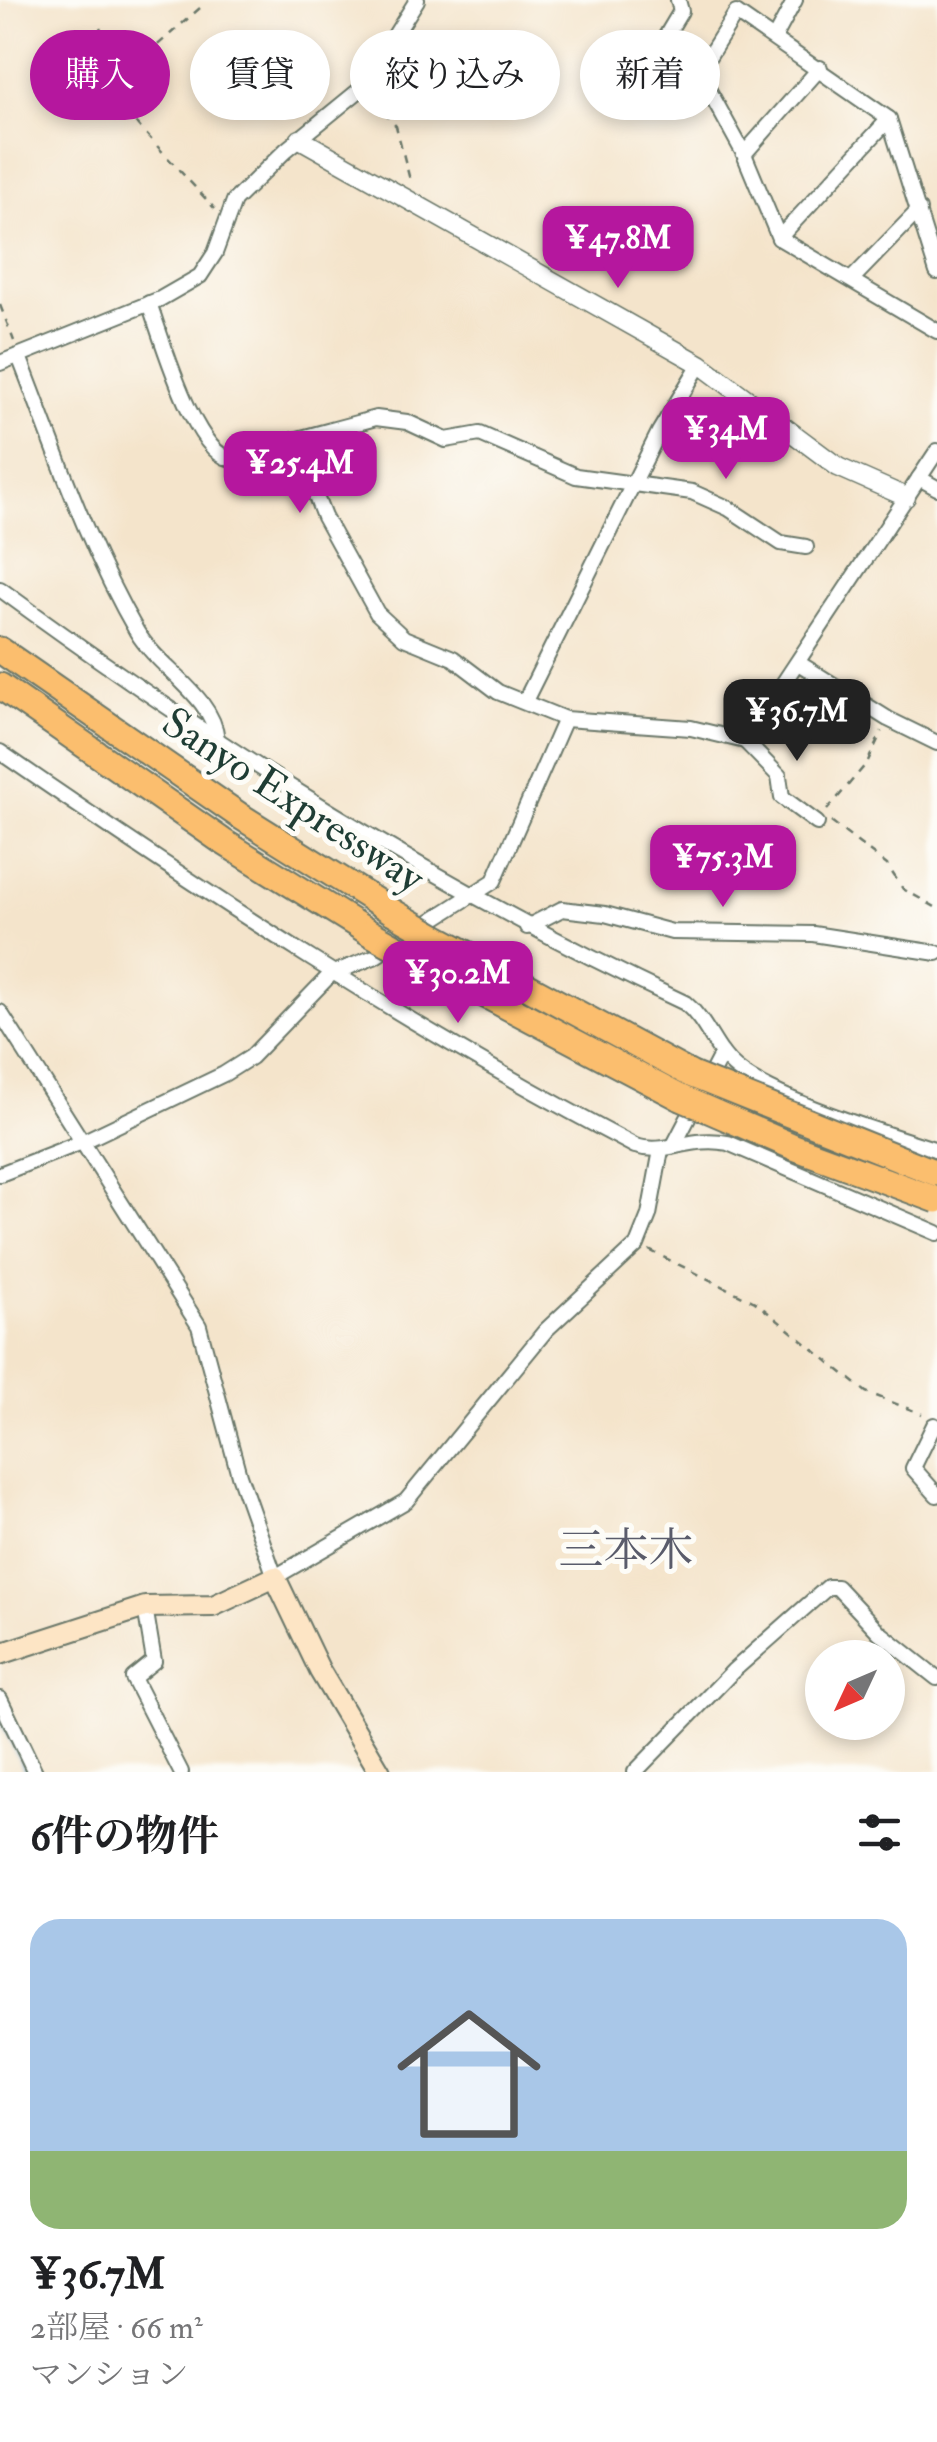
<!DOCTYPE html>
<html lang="ja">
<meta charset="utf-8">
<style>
:root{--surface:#fff;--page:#f6f6f6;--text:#202124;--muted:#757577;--accent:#b5179e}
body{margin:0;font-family:"IM FELL Double Pica","Noto Serif JP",serif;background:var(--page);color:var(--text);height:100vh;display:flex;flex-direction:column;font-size:38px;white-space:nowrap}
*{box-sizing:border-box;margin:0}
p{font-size:32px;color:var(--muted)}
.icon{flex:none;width:55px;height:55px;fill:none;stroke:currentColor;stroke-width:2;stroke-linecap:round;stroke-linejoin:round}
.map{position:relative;height:1772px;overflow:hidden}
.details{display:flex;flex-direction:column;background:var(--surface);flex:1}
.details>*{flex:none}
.banner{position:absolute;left:30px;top:30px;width:878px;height:90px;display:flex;gap:20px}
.needle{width:65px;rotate:226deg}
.buttons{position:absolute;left:805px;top:1640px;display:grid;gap:20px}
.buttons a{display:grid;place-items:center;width:100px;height:100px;border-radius:50%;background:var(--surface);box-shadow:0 5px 15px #0003;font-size:50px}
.price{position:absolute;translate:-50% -85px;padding:0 22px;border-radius:20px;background:var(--accent);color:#fff;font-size:32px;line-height:65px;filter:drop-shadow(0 2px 5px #0008)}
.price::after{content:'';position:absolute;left:50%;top:60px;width:30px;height:22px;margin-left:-15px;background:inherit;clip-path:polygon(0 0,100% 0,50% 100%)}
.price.current{background:#222;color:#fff}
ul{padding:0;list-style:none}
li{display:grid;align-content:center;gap:20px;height:530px;padding:0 30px}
li span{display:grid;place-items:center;height:310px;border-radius:30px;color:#555}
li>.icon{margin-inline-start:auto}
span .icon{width:180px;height:180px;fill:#fffc;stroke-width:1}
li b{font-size:42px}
h2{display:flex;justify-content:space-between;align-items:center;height:120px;padding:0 30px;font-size:42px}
.chip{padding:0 35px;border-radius:45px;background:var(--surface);box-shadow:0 5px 15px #0003;font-size:35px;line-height:90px}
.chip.current{background:var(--accent);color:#fff}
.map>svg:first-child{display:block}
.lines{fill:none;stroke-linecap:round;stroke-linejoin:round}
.stream{stroke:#5ba7d4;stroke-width:4}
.minor-casing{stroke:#6a7769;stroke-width:18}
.tertiary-casing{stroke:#6a7769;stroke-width:21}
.secondary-casing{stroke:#6a7769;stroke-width:24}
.motorway-casing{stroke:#6a7769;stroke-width:29}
.path{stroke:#6a7769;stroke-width:2.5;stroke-dasharray:8 8;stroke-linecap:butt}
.minor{stroke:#fff;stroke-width:14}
.tertiary{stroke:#fff;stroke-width:18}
.secondary{stroke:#fde5c5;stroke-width:20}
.motorway{stroke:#fbbe6e;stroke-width:25}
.motorway-bridge-casing{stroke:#6a7769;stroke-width:29;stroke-linecap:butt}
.motorway-bridge{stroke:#fbbe6e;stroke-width:25}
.labels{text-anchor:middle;stroke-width:10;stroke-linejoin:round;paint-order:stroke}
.street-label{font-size:42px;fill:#1f3d34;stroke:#fdfcf7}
.neighbourhood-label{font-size:45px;fill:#5a5c6b;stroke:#fdfcf7}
</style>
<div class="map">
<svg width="937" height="1772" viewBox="0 0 937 1772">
<rect width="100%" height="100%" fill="#fdfcf7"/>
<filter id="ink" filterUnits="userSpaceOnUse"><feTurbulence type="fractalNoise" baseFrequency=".01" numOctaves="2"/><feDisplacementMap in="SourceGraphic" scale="20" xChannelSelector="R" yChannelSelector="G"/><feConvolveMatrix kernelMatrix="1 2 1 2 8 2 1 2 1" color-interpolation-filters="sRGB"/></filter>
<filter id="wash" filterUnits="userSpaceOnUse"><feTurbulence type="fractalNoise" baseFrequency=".0048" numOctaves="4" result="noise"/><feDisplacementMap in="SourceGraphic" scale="40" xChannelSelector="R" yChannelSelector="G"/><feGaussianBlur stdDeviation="2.25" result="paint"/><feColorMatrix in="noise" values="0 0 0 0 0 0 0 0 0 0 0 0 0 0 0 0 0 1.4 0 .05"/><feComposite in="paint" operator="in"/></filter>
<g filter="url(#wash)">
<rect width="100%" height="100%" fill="#f4e4cb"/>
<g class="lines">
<path class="stream" d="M0 1716 27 1772"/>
</g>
</g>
<g filter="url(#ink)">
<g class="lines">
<defs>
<g id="minor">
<path d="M678 0 681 11 660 46 699 72 744 154 779 238 937 331"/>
<path d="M775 37 795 0"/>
<path d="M699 72 736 13 889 119 937 272"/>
<path d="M744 154 820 68"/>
<path d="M779 238 889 119"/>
<path d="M852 279 919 210"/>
<path d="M149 303C161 335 196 462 235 459 254 457 276 446 294 440L324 517 377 613 404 638 453 658 498 692 565 719 691 728 745 741 937 451"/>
<path d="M20 359C56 451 87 546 137 632 159 669 213 696 217 739"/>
<path d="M0 363 160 299 200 276 215 253 234 201 286 150 362 88 417 0"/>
<path d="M294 440 376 418 407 422 446 440 480 434 576 476 692 492 728 508 781 543 806 547"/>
<path d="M919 478 937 488"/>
<path d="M0 589C216 747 442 890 685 1003 708 1022 714 1051 737 1069 777 1101 886 1134 937 1150"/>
<path d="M800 664 888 719 937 743"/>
<path d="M525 701 659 432 700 364"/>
<path d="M745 741 779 776 782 797 817 823"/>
<path d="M0 752C206 894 413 1030 635 1146 667 1156 690 1135 728 1143L937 1233"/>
<path d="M527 927 562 909 605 914 672 932 813 934 937 953"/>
<path d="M0 1012 199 1326 239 1475 275 1577 406 1501 546 1330 637 1245 649 1215 661 1150"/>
<path d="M674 1145 722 1053"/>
<path d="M0 1174 82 1142 224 1074 251 1057 331 974 374 957 494 881 565 719"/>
<path d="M934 1425 913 1468 937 1495"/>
<path d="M145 1607 154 1661 133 1678 181 1772"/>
<path d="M0 1699 35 1772"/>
<path d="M635 1772 733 1671 828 1587H837L879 1632 937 1678"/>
</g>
<path id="tertiary" d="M300 139 700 364 838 467 906 497"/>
<path id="secondary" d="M0 1654 145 1607 213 1606 275 1577 320 1671 380 1772"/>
<g id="motorway">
<path d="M0 650 240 816 393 912"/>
<path d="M0 686 222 841 370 933"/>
<path d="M436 937 692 1075"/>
<path d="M415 958 681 1098"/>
</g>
</defs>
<use href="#minor" class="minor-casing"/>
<use href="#tertiary" class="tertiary-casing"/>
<use href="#secondary" class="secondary-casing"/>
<use href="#motorway" class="motorway-casing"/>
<g class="path">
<path d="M200 8 113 84 136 123 215 209"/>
<path d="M100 28 121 72"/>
<path d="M373 100 396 126 410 180"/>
<path d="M0 305 14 341"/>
<path d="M827 810 867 763 882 731"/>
<path d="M831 822 887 865 903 889 937 908"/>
<path d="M649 1250 755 1302 866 1392 922 1414"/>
</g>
<use href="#minor" class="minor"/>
<use href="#tertiary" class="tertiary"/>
<use href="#secondary" class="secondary"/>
<use href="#motorway" class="motorway"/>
<defs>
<g id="motorway-bridge">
<path d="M393 912 436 937"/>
<path d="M370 933 415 958"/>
<path d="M692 1075 936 1173"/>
<path d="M681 1098 794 1147 937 1200"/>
</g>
</defs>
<use href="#motorway-bridge" class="motorway-bridge-casing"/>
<use href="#motorway-bridge" class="motorway-bridge"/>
</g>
</g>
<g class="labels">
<g class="street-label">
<text transform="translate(294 799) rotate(33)" y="15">Sanyo Expressway</text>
</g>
<g class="neighbourhood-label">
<text x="626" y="1565">三本木</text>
</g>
</g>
</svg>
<div class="buttons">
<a><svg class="needle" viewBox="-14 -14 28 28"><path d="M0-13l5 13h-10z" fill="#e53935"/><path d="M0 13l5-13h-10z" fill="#757577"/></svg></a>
</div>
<b class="price" style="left:618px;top:291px">¥47.8M</b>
<b class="price" style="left:726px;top:482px">¥34M</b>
<b class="price" style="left:300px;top:516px">¥25.4M</b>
<b class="price current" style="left:797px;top:764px">¥36.7M</b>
<b class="price" style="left:723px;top:910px">¥75.3M</b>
<b class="price" style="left:458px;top:1026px">¥30.2M</b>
<div class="banner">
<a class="chip current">購入</a>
<a class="chip">賃貸</a>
<a class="chip">絞り込み</a>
<a class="chip">新着</a>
</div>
</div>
<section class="details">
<h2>6件の物件<svg class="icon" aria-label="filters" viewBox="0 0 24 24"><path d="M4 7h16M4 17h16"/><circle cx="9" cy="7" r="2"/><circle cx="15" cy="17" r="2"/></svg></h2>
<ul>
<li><span style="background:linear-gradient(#a9c7e8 75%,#8fb573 0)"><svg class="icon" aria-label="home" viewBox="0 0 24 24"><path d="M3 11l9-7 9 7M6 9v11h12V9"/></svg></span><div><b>¥36.7M</b><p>2部屋 · 66 m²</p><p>マンション</p></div></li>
</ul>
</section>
